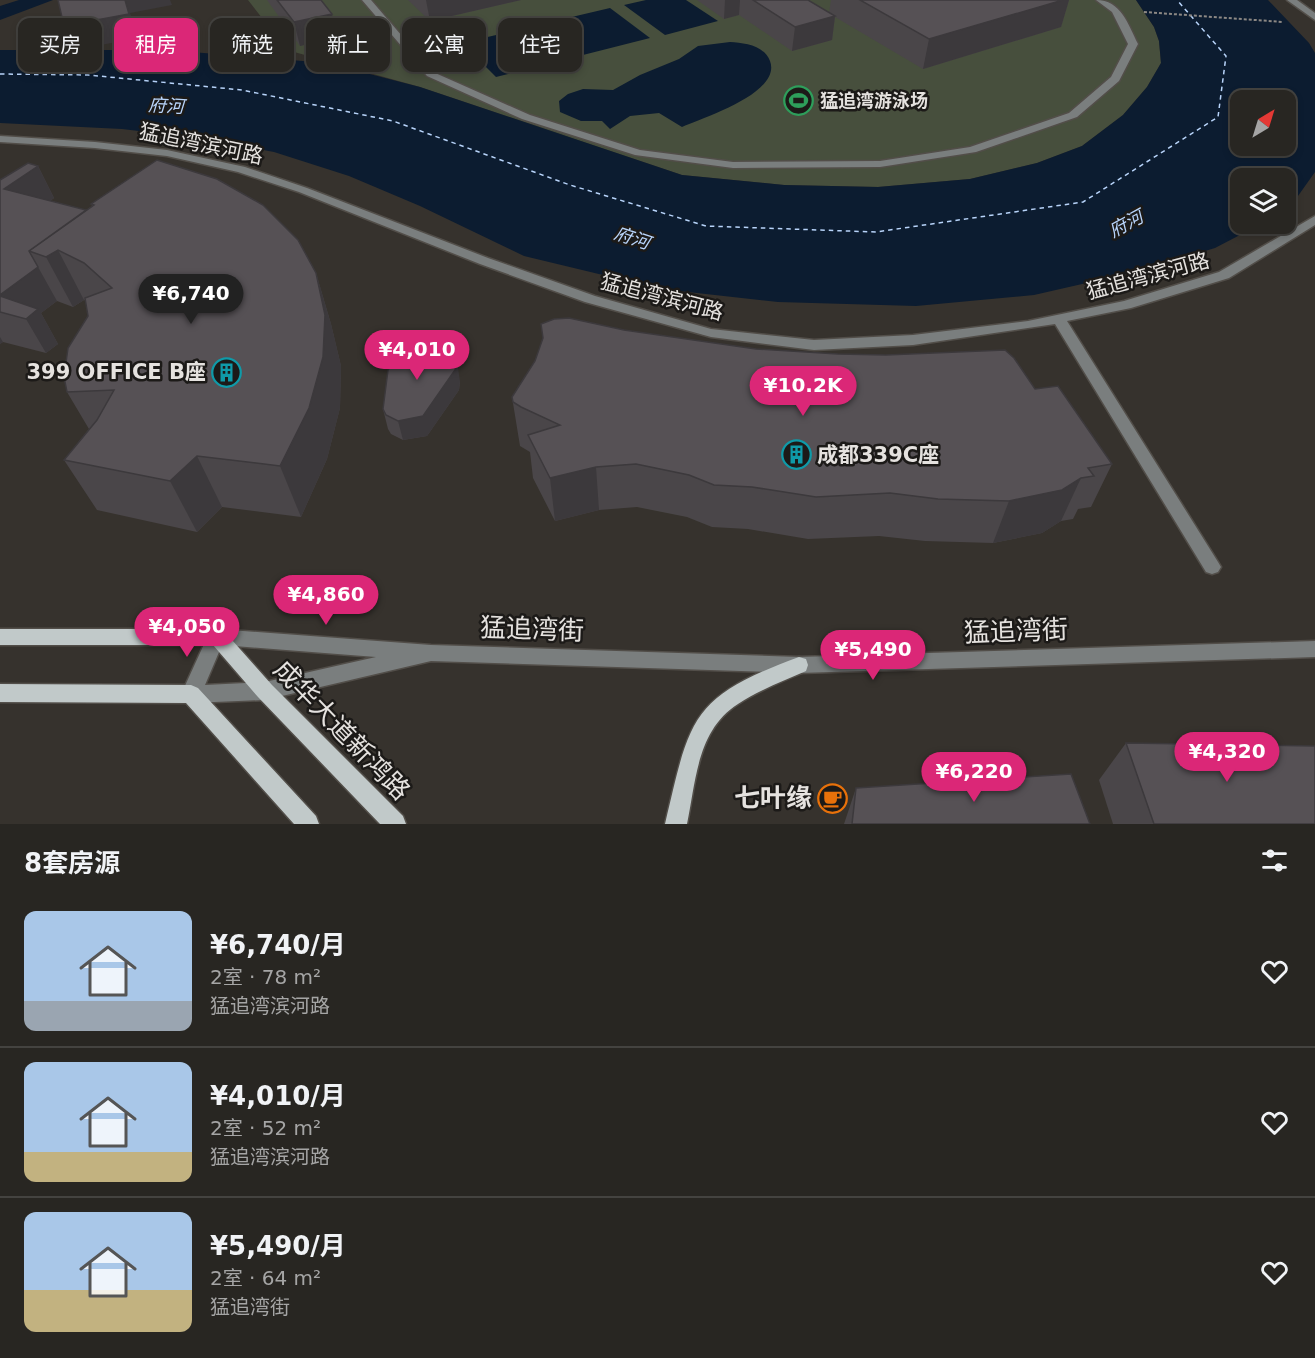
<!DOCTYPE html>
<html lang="zh">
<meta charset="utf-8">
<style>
:root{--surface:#282622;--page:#302e2a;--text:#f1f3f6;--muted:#a5a5a5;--line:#444340;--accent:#db2777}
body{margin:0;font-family:"DejaVu Sans","Noto Sans SC",sans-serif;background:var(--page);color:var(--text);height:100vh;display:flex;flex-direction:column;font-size:22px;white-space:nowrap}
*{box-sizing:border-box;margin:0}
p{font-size:20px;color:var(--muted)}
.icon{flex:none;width:33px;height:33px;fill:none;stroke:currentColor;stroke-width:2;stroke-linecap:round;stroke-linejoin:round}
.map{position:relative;height:824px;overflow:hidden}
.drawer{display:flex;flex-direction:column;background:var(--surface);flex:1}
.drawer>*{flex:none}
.top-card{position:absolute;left:18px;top:18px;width:600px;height:54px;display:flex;gap:12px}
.needle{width:39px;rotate:38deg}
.controls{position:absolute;left:1230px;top:90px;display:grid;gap:12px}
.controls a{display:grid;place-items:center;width:66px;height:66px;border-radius:12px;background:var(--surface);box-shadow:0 3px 9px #0003,0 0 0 2px var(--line);font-size:30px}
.price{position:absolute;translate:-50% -51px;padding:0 14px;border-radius:21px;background:var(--accent);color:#fff;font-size:20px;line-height:39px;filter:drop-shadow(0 2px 3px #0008)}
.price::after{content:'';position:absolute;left:50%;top:36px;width:18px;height:14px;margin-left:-9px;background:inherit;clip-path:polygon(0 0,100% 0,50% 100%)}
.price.current{background:#222;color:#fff}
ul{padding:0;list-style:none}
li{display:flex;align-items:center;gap:18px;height:150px;padding:0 24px}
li+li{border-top:2px solid var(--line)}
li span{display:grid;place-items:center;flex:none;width:168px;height:120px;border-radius:12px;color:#555}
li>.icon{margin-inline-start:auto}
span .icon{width:72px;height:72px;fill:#fffc;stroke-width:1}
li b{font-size:26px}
h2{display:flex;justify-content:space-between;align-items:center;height:72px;padding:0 24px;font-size:26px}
.pill{padding:0 21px;border-radius:12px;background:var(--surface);box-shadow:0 3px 9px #0003,0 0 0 2px var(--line);font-size:21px;line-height:54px}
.pill.current{background:var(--accent);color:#fff}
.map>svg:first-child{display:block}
.green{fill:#474f3d}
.water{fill:#0c1c30;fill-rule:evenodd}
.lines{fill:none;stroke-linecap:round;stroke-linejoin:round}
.ferry{stroke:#b8d4fa;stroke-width:1.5;stroke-dasharray:4.5 4;stroke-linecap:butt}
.minor-casing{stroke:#524e49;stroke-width:3}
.major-casing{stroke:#524e49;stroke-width:3}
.path{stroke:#8c8884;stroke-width:2;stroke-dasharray:3 2;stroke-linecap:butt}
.minor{fill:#7a7e7e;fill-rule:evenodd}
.major{fill:#c1c9c9;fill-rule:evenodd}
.wall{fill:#4a4649}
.shaded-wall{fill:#3c393c}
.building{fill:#565155;stroke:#3c393c;stroke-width:1.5}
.labels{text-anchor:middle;stroke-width:5;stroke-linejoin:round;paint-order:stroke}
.far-poi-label{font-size:18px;font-weight:bold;fill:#e5e2df;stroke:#1c1a18;text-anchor:start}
.far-water-label{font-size:18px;font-style:italic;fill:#b8d4fa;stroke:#1c1a18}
.street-label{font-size:21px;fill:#e5e2df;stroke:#1c1a18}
.poi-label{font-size:21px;font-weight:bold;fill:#e5e2df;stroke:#1c1a18;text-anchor:end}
.near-street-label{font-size:26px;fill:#e5e2df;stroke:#1c1a18}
.near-poi-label{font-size:26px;font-weight:bold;fill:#e5e2df;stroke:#1c1a18;text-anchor:end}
</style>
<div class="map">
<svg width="1315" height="824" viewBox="0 0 1315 824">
<rect width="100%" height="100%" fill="#36322d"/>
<path class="green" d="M248 0H1136L1154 27 1159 41 1161 63 1147 87 1123 115 1082 146 1037 163 970 179 878 187 784 185 682 175 420 87 287 50Z"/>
<g class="water">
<path d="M19 0H53L0 20V6Z"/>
<path d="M646 0H686L718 21 665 35 624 5Z"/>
<path d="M1136 0H1268L1309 43 1315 53V172L1293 203 1286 207V178H1240V224H1261L1215 248 1139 271 1034 295 916 306 778 302 661 289 524 256 420 206 349 176 274 152 197 138 122 129 0 123V50H167L327 63 420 87 682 175 784 185 878 187 970 179 1037 163 1082 146 1123 115 1147 87 1161 63 1159 41 1154 27ZM1240 100H1286V146H1240Z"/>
<path d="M610 8 650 38 496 77 462 43Z"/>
<path d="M730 42C744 43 764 45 770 61 782 93 703 118 682 127L659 113 630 116 610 129 602 121H581L560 112 559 101 568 94 583 89 613 90 640 75 679 59 698 46Z"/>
</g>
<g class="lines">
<path class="ferry" d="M0 74 88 75 242 90 393 121 570 185 706 226 876 232 1083 202 1218 117 1226 56 1177 0"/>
<defs>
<g id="minor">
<path d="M362 0H371L433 72 530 115 640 150 733 162 880 161 970 147 1069 113 1111 77 1128 44 1112 12 1096 0C1121 0 1128 24 1138 44L1119 81 1077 117 976 152 880 167 733 168 635 155 522 119 427 76Z"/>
<path d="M1287 0H1297L1315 13V20Z"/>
<path d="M0 136 95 142 167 150 245 167 307 188 488 258 595 296 711 329 814 340 913 335 1028 321 1124 301 1219 272 1315 216V225L1229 278 1131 308 1067 321 1218 562 1221 567 1218 572 1212 574 1206 572 1055 324 913 345 814 350 711 337 585 302 480 264 299 192 238 172 167 156 95 148 0 142Z"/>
<path d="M217 629 431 645 799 657 1315 641V657L799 673 431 661 265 700 191 703 184 700 181 694 184 688 210 631ZM222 645 376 657 265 682 205 685Z"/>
</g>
<g id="major">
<path d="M0 629H217L224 631 272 685 403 816 406 824H380L258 697 213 645H0Z"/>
<path d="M799 657 806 659 808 665 806 671C783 681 759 690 738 704 697 730 696 781 687 824H665C690 718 690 697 799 657Z"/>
<path d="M0 684 191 685 198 688 316 816 319 824H294L186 703 0 702Z"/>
</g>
</defs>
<use href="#minor" class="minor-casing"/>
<use href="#major" class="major-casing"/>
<path class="path" d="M1144 12 1283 22"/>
<use href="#minor" class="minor"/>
<use href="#major" class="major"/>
</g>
<g class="wall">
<path d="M267 0H321L338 37 300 46Z"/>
<path d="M408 0H521L430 21Z"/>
<path d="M697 0H808L829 13 831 0H1069L1061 27 923 69 835 17 832 40 792 51 739 15 724 19Z"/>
<path d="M38 166 54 198 50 201 86 210 92 206 91 204 316 273 331 324 341 366 340 408 327 459 301 517 222 507 197 532 97 510 64 460 89 429 67 392 88 316 86 301 84 300 73 307 57 301 41 313 58 344 46 353 3 342 0 344V180Z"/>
<path d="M624 330 1035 389 1112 464 1091 507 1078 509 1073 519 1061 521 1042 533 993 543 925 541 879 536 808 539 748 529 712 527 687 517 637 507 599 510 555 521 533 478 530 452 520 446 512 397Z"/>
<path d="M460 381 459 390 427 436 403 440 391 434 388 429 383 409Z"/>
<path d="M1126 743 1315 824H1113L1099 780Z"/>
<path d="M856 788 1090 824H844Z"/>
</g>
<g class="shaded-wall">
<path d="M125 0H170L172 5 130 13 138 38 74 50 64 26Z"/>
<path d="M426 0H521L430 21Z"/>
<path d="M725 0H740L739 15 724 19Z"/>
<path d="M1052 0H1069L1061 27 923 69 929 39Z"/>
<path d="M332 14 338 37 300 46 294 22Z"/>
<path d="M835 16 832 40 792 51 795 27Z"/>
<path d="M38 166 54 198 21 222 4 189Z"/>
<path d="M58 250 84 300 73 307 46 257Z"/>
<path d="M38 267 57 301 41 313 58 344 46 353 26 319 0 297V295Z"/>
<path d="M316 273 331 324 341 366 340 408 327 459 301 517 280 466Z"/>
<path d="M0 337 3 342 0 344Z"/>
<path d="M457 361 460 381 459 390 427 436 403 440 398 421Z"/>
<path d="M197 456 222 507 197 532 170 481Z"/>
<path d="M596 467 599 510 555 521 550 478Z"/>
<path d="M1081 478 1061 521 1042 533 993 543 1009 501Z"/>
</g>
<g class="building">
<path d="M58 0H125L129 14 64 26Z"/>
<path d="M277 0H321L332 14 294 22Z"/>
<path d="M753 0H808L835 16 795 27Z"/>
<path d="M860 0H1063L929 39Z"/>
<path d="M157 160 217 179 263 205 298 240 316 273 325 315 323 357 309 408 280 466 197 456 170 481 64 460 97 420 114 390 67 392 64 377 68 348 88 316 85 298 112 288 84 263 58 250 46 257 29 251 94 205 91 204Z"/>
<path d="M28 163 38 166 4 189 86 210 29 251 38 267 0 295V180Z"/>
<path d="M0 296 38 309 26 319 0 312Z"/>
<path d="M569 318 624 330 756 349 838 354 886 355 1005 350 1014 358 1035 389 1058 386 1112 464 1088 468 1094 476 1081 478 1062 490 1009 501 938 499 890 493 816 497 752 487 714 485 689 475 636 464 596 467 550 478 528 435 560 425 521 407 513 402 512 397 535 361 543 338 541 324 554 319Z"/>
<path d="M422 345H435L453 355 457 361 455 370 423 416 398 421 386 415 383 409 388 370 398 355Z"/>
<path d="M1126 743 1315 746V824H1154Z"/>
<path d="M1071 774 1090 824H852L856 788Z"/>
</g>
<defs>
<symbol id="stadium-ring" viewBox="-11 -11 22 22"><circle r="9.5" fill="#1c1a18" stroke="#2e9e5b" stroke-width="1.5"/><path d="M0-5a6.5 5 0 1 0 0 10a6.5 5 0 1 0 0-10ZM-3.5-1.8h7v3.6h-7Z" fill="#2e9e5b"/></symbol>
<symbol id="building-ring" viewBox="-11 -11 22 22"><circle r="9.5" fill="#1c1a18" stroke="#0f9aa8" stroke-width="1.5"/><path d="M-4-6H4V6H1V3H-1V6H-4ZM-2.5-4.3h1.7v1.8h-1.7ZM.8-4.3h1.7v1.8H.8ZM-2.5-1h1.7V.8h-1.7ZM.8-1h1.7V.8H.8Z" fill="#0f9aa8"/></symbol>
<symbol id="cafe-ring" viewBox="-11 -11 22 22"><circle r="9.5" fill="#1c1a18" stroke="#e8710a" stroke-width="1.5"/><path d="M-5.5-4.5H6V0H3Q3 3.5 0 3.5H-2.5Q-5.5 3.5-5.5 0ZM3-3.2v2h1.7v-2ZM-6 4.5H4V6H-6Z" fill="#e8710a"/></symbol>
</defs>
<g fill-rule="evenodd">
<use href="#stadium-ring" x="782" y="84" width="33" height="33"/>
<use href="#building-ring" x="210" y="356" width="33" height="33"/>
<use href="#building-ring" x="780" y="438" width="33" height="33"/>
<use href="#cafe-ring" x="816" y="782" width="33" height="33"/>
</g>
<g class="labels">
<g class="far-poi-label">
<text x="820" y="107">猛追湾游泳场</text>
</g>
<g class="far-water-label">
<text transform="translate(166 106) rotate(3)" y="6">府河</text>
<text transform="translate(1126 224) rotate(-28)" y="6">府河</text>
<text transform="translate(632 238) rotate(18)" y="6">府河</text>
</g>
<g class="street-label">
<text transform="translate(201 144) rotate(12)" y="7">猛追湾滨河路</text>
<text transform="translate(1148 276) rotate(-15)" y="7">猛追湾滨河路</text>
<text transform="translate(662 297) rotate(15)" y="7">猛追湾滨河路</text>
</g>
<g class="poi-label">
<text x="206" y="379">399 OFFICE B座</text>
<text x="817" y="462" text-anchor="start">成都339C座</text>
</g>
<g class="near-street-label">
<text transform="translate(532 629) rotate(2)" y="9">猛追湾街</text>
<text transform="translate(1016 631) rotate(-2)" y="9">猛追湾街</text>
<text transform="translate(342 730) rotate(46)" y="9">成华大道新鸿路</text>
</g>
<g class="near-poi-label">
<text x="812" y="807">七叶缘</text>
</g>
</g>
</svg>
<div class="controls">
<a><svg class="needle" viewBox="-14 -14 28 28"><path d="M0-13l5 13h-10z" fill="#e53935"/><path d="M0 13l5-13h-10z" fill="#a5a5a5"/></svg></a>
<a><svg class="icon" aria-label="layers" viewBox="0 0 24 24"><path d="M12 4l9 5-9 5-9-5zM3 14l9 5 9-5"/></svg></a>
</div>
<b class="price current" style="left:191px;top:325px">¥6,740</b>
<b class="price" style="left:417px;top:381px">¥4,010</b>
<b class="price" style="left:803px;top:417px">¥10.2K</b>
<b class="price" style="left:326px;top:626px">¥4,860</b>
<b class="price" style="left:187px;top:658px">¥4,050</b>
<b class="price" style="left:873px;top:681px">¥5,490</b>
<b class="price" style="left:1227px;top:783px">¥4,320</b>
<b class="price" style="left:974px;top:803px">¥6,220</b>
<div class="top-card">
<a class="pill">买房</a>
<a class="pill current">租房</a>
<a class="pill">筛选</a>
<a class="pill">新上</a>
<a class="pill">公寓</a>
<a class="pill">住宅</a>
</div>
</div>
<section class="drawer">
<h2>8套房源<svg class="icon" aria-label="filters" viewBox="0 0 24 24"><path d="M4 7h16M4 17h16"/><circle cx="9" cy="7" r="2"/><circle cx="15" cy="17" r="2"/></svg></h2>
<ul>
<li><span style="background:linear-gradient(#a9c7e8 75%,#9aa5b1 0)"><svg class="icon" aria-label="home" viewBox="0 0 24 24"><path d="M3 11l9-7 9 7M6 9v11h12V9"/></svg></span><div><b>¥6,740/月</b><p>2室 · 78 m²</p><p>猛追湾滨河路</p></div><svg class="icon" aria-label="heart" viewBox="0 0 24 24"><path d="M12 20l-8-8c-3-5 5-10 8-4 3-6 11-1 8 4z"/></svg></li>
<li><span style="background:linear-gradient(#a9c7e8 75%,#c2b280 0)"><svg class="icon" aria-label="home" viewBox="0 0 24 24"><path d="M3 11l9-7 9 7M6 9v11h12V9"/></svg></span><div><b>¥4,010/月</b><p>2室 · 52 m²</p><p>猛追湾滨河路</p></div><svg class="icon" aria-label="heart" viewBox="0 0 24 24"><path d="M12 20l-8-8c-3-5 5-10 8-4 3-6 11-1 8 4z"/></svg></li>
<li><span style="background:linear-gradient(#a9c7e8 65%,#c2b280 0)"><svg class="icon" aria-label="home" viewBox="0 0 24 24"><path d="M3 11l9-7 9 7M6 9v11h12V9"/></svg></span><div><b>¥5,490/月</b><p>2室 · 64 m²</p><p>猛追湾街</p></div><svg class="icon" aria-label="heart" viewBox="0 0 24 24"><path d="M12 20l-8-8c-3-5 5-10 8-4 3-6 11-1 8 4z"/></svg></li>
</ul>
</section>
